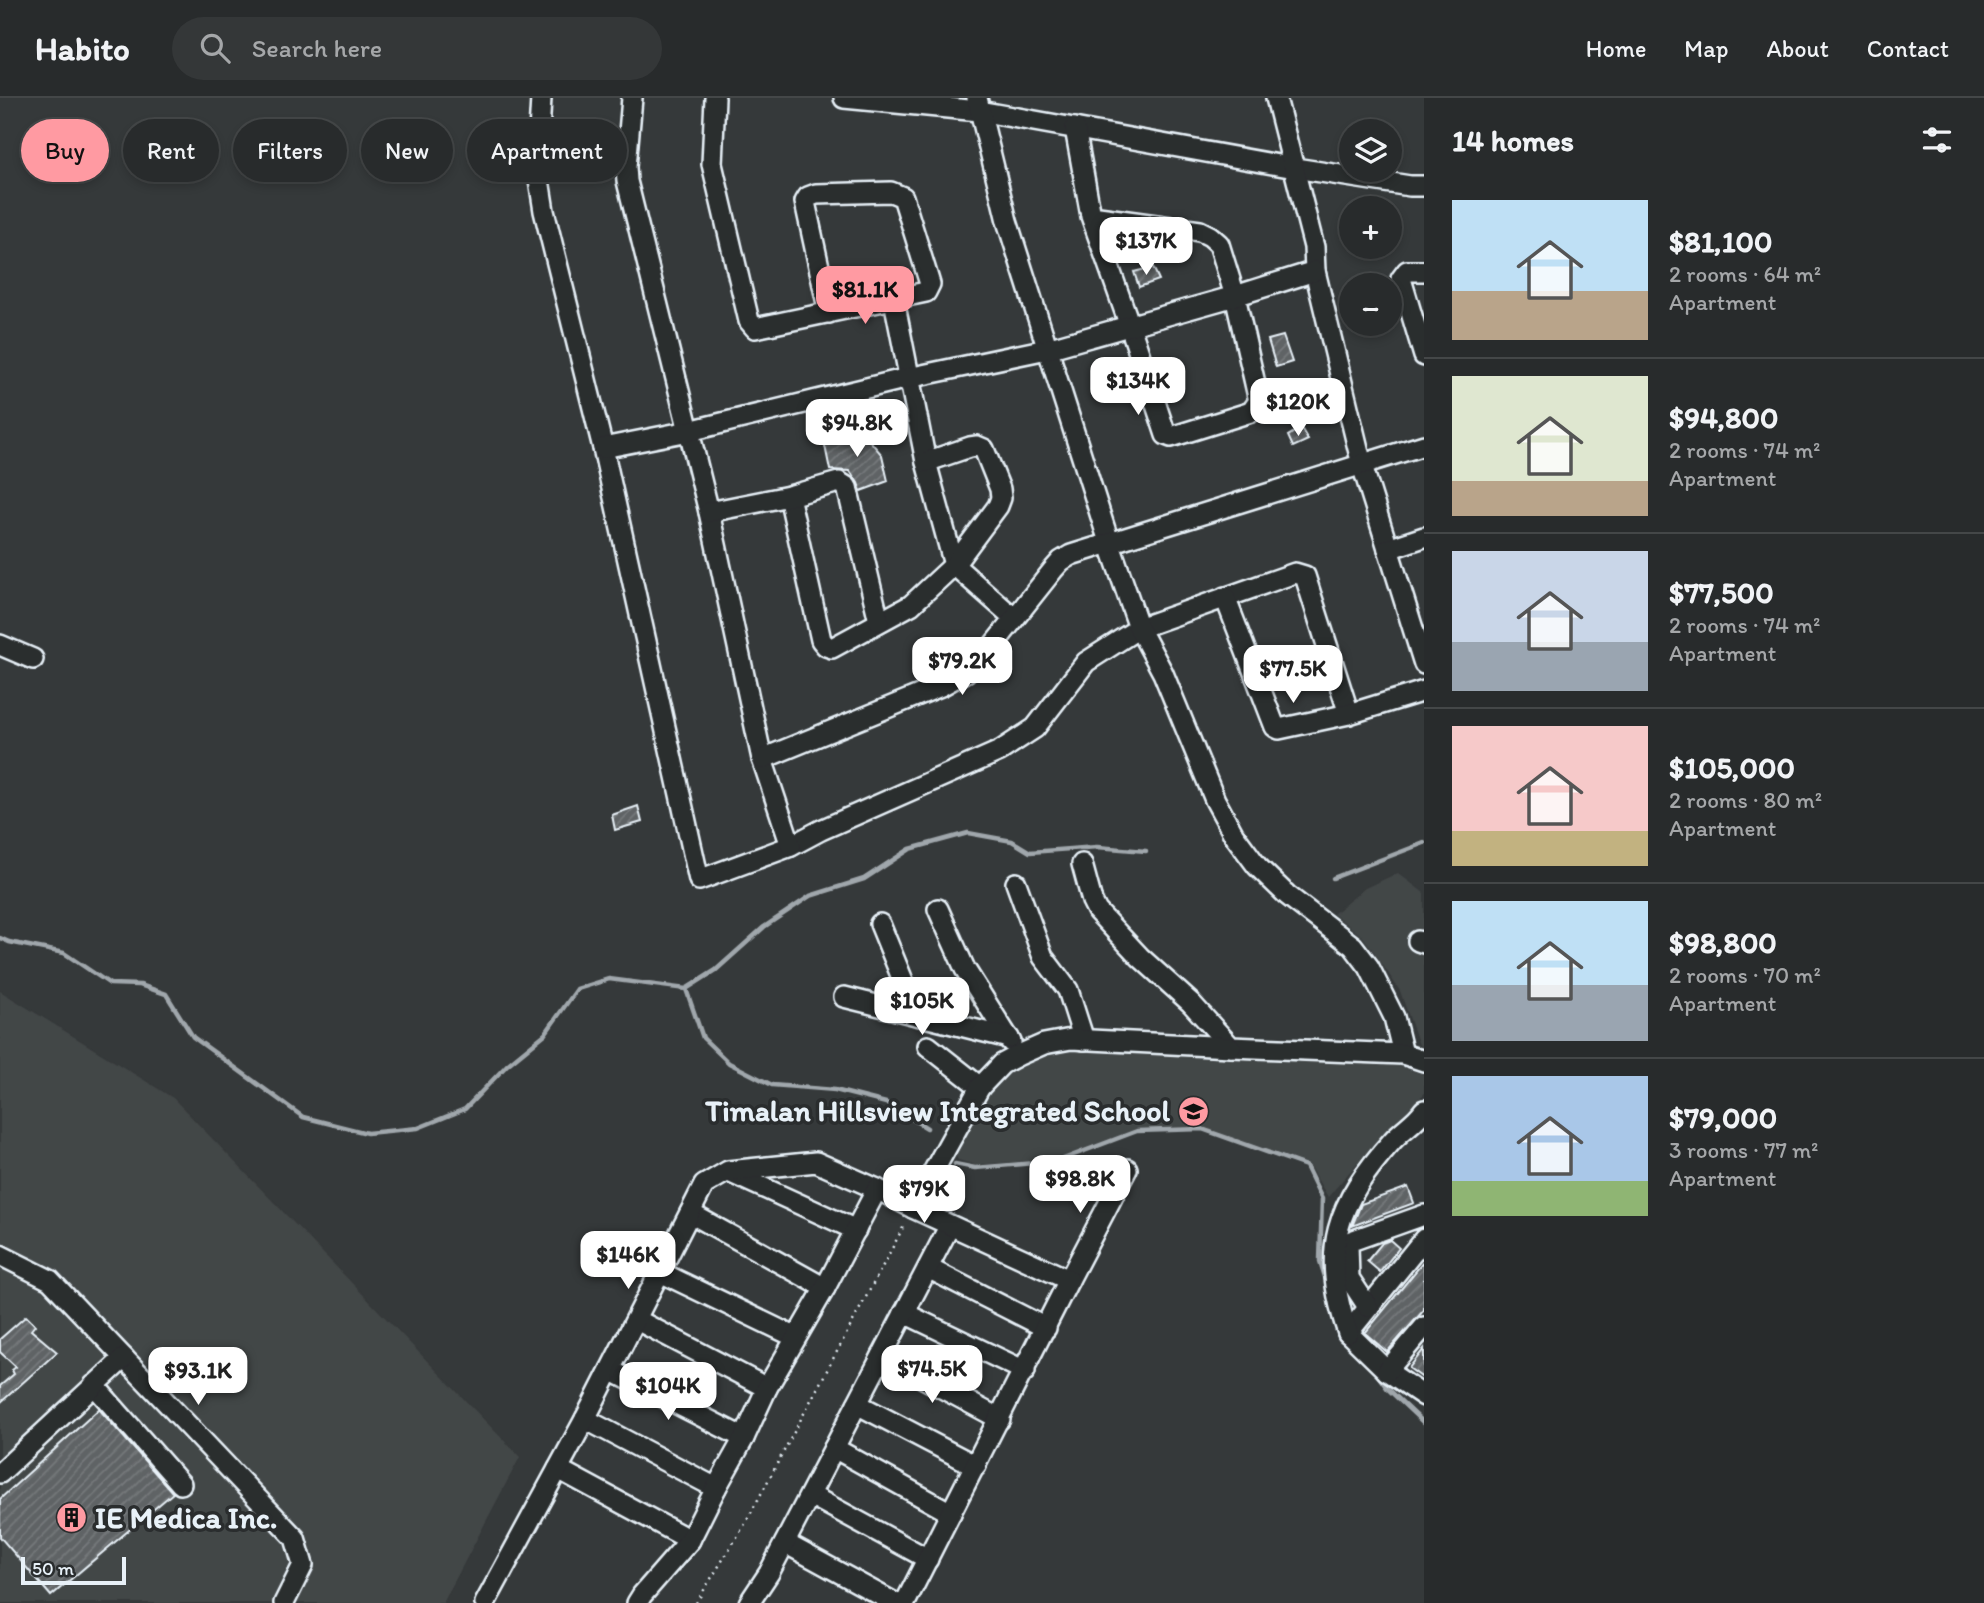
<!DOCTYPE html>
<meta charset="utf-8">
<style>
:root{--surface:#282b2c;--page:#343738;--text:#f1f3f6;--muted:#a5a7a9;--line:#444748;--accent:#ff9aa2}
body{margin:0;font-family:Itim,sans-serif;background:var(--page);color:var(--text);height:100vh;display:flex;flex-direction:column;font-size:26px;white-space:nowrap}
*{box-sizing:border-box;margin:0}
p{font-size:23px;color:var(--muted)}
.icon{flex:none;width:38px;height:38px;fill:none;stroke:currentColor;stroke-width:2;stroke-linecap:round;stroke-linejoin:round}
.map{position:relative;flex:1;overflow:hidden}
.panel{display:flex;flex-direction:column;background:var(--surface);width:560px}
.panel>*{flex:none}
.guide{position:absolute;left:21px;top:21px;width:665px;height:63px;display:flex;gap:14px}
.buttons{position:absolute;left:1339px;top:21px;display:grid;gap:14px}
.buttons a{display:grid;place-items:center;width:63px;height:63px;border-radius:50%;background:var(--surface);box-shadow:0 4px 10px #0003,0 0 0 2px var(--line);font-size:35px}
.scale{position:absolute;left:21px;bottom:18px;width:105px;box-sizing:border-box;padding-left:7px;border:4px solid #e8f1f8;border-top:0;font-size:19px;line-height:24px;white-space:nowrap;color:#e8f1f8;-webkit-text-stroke:5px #2a2d2e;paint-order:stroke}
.price{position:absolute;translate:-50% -60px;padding:0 16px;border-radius:14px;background:#fff;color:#222;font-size:23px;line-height:46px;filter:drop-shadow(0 2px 4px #0008)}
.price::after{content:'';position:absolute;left:50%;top:42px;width:21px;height:16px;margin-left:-10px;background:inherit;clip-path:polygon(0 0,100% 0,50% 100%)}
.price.active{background:var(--accent);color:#111}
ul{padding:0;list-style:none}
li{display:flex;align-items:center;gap:21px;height:175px;padding:0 28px}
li+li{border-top:2px solid var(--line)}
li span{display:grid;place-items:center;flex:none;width:196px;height:140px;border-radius:0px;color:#555}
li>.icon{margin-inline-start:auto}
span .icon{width:84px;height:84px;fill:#fffc;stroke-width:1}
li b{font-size:30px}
h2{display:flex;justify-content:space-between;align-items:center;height:84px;padding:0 28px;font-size:30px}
.pill{padding:0 24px;border-radius:32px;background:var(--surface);box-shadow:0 4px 10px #0003,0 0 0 2px var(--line);font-size:24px;line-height:63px}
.pill.active{background:var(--accent);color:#111}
header{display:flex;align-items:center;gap:42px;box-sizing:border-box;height:98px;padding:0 35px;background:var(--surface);border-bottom:2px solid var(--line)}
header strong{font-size:33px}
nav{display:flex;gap:38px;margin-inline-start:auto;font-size:24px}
.search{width:490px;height:63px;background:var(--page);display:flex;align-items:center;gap:18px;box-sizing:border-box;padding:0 24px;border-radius:38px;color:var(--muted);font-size:26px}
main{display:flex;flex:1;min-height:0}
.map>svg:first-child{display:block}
.built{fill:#424647}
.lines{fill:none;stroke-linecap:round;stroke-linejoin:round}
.stream{stroke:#a0a7ac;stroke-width:4.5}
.building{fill:url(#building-hatch);stroke:#e8f1f8;stroke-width:2}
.minor-casing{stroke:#e8f1f8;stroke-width:24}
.path{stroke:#e8f1f8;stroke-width:2.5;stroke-dasharray:2 5;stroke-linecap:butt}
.minor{stroke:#2a2d2e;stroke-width:19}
.labels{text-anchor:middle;stroke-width:7;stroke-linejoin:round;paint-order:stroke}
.poi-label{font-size:30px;font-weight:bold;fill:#e8f1f8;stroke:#2a2d2e;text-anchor:end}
</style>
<header>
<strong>Habito</strong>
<div class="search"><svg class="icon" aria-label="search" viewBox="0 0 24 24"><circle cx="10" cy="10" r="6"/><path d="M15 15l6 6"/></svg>Search here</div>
<nav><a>Home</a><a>Map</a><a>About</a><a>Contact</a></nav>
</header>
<main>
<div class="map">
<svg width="1424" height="1505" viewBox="0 0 1424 1505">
<defs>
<pattern id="building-hatch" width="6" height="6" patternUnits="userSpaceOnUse" patternTransform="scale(1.75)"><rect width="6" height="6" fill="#5f6365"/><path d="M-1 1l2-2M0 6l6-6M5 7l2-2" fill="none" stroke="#767a7c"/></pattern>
</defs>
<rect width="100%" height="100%" fill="#35393a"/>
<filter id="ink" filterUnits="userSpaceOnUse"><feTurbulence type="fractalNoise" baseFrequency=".0143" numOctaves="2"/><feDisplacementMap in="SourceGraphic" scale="14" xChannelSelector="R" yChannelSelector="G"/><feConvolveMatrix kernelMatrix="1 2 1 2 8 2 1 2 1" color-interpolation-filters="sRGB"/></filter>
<g filter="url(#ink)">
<g class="built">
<path d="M1398 775 1424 795V949L1419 947 1400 893 1374 854 1363 839 1333 816 1365 790Z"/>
<path d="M0 893 173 1000 520 1359 443 1505H0Z"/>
<path d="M1067 946 1396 965 1407 971 1424 976V996L1380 1039 1328 1099 1308 1066 1202 1030 1137 1032 1057 1061 975 1067 958 1062 954 1054 995 984 1036 953Z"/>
</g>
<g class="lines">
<g class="stream">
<path d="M1333 780 1424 745"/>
<path d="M0 840 9 844 64 855 110 886 140 887 166 896 193 939 303 1019 367 1035 418 1030 465 1011 507 967 545 936 577 891 609 881 686 891 716 872 764 829 810 798 864 781 910 751 968 735 1012 743 1030 754 1097 749 1146 753"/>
<path d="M686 891 703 940 729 965 772 987 835 992 886 1005 927 1030"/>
<path d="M955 1066 975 1070 1058 1063 1137 1033 1202 1031 1306 1068 1322 1101 1320 1163 1326 1182"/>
<path d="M1376 1275 1387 1290 1424 1325"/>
</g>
</g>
<g class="building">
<path d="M1153 169 1159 182 1139 189 1134 174Z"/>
<path d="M1283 238 1292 264 1276 269 1268 242Z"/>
<path d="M1301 330 1308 342 1293 349 1288 338Z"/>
<path d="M856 334 871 344 882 357 888 383 861 393 858 385 850 373 830 372 824 343Z"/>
<path d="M638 708 642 724 615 732 612 717Z"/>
<path d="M1408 1089 1414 1105 1352 1128 1361 1106Z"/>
<path d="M1390 1142 1399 1150 1380 1174 1367 1163 1382 1145Z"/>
<path d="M1424 1163V1212L1387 1254 1365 1235Z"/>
<path d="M26 1218 35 1227 31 1232 57 1254 0 1305V1288L14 1276 12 1272 16 1269 0 1254V1241Z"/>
<path d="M1424 1251V1281L1409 1270Z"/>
<path d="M99 1311 173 1395 51 1498 0 1439V1401Z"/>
</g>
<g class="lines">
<defs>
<g id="minor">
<path d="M541 0 537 69 544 113 603 350 699 782 791 748 821 732 1000 653 1035 630 1086 564 1139 530 1295 475 1305 478 1349 616"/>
<path d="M632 0 626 69 627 83 709 414 762 661 791 748"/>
<path d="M715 0 712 66 749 223 755 230 926 194 930 186 903 99 891 94 816 96 808 99 805 104 829 215"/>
<path d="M844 0 979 13 1295 70 1410 88H1424"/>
<path d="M977 0 1007 123 1110 447 1139 530 1163 575 1215 702 1234 737 1257 768 1287 797 1353 848 1369 869 1394 919 1403 956"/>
<path d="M1276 0 1314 149 1315 173 1362 367 1424 566"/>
<path d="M1075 30 1091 118 1130 228 1166 337 1171 339 1251 314 1259 303 1235 198 1219 146 1210 138 1200 133 1091 118"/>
<path d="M1424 173H1407L1401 181 1424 258"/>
<path d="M894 202 926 364 954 467 1014 520"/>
<path d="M603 350 689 333 908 280 1047 251 1235 198 1315 173"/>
<path d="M789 398 821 542 826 548 832 550 911 507 954 467 998 408 1001 400 1000 391 984 351 977 348 970 349 926 364"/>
<path d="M709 414 789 398 839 384 847 389 879 523"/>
<path d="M1388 451 1424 439"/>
<path d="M1225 499 1275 629 1279 631 1349 616 1424 593"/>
<path d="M0 547 33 561"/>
<path d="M762 661 941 588 966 574 991 550 1053 472 1061 463 1071 457 1424 347"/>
<path d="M1082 766 1092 803 1097 813 1140 859 1191 905 1231 949 1403 956 1424 963"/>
<path d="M1016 785 1043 859 1068 892 1084 942"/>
<path d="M938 811 965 871 1011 944"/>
<path d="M880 826 917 917"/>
<path d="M1418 843 1424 845"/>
<path d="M844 899 1009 940"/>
<path d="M928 948 980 989"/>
<path d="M729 1074 856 1132"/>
<path d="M690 1115 825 1190"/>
<path d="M1424 1141 1348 1235 1387 1273 1424 1298"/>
<path d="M0 1157 50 1182 295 1440 303 1467 284 1505"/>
<path d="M928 1170 1046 1230"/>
<path d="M660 1174 795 1239"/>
<path d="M1069 1182 1127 1071"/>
<path d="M1368 1209 1349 1180 1348 1147 1351 1143 1424 1117"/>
<path d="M904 1215 1025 1273"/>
<path d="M637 1222 767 1290"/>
<path d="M1348 1235C1319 1153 1336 1105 1393 1042 1403 1031 1416 1024 1424 1012"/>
<path d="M882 1258 1000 1321"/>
<path d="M610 1272 744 1340"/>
<path d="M1387 1273 1424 1229"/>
<path d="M94 1287 181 1386"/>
<path d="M857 1306 976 1368"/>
<path d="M585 1321 716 1390"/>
<path d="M834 1350 951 1415"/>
<path d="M558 1371 690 1442"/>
<path d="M0 1375 124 1260"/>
<path d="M810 1397 928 1461"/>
<path d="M785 1445 895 1505"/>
<path d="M485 1505 585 1321 704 1087 728 1073 816 1064 877 1091 913 1110 980 989 1002 966 1019 957 1044 946 1071 941 1231 949"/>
<path d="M637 1505 642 1497 690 1442 716 1390 744 1340 767 1290 825 1190 877 1091"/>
<path d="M749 1505 769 1475 949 1129"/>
<path d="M905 1505 1069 1182 913 1110"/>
</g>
</defs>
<use href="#minor" class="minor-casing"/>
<path class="path" d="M696 1505 745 1426 905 1126"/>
<use href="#minor" class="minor"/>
</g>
</g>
<defs>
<symbol id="school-disc" viewBox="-11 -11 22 22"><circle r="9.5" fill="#ff9aa2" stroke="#2a2d2e"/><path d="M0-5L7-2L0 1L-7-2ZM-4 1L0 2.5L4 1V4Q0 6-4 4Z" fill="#111"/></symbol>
<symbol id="building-disc" viewBox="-11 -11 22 22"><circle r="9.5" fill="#ff9aa2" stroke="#2a2d2e"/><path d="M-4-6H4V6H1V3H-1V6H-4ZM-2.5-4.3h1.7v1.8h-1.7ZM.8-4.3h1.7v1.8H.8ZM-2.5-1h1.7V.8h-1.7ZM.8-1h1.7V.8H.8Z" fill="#111"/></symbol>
</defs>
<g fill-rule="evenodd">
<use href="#school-disc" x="1176" y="996" width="35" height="35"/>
<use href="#building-disc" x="54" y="1402" width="35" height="35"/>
</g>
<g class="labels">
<g class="poi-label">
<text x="1170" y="1023">Timalan Hillsview Integrated School</text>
<text x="95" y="1430" text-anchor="start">IE Medica Inc.</text>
</g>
</g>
</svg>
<div class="buttons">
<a><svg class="icon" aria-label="layers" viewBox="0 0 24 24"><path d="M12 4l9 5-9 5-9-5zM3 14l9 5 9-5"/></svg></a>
<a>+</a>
<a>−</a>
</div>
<div class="scale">50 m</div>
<b class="price" style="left:1146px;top:179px">$137K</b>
<b class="price active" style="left:865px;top:228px">$81.1K</b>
<b class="price" style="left:1138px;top:319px">$134K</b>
<b class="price" style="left:1298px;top:340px">$120K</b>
<b class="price" style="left:857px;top:361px">$94.8K</b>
<b class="price" style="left:962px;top:599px">$79.2K</b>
<b class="price" style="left:1293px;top:607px">$77.5K</b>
<b class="price" style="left:922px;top:939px">$105K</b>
<b class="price" style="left:1080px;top:1117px">$98.8K</b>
<b class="price" style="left:924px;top:1127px">$79K</b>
<b class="price" style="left:628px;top:1193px">$146K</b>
<b class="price" style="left:932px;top:1307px">$74.5K</b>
<b class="price" style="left:198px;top:1309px">$93.1K</b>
<b class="price" style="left:668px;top:1324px">$104K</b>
<div class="guide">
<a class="pill active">Buy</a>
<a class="pill">Rent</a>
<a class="pill">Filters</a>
<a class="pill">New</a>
<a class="pill">Apartment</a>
</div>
</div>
<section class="panel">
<h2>14 homes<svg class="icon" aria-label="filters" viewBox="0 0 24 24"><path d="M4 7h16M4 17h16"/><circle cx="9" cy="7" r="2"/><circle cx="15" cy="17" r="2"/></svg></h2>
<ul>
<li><span style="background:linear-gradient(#bfe0f5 65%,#b9a48a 0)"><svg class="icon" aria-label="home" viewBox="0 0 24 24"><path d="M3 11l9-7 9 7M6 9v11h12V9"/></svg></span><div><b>$81,100</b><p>2 rooms · 64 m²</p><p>Apartment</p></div></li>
<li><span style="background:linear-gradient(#dfe7d0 75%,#b9a48a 0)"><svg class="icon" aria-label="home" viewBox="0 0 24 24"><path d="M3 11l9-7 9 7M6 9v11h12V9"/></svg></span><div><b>$94,800</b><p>2 rooms · 74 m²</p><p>Apartment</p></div></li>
<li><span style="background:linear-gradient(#c9d6e8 65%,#9aa5b1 0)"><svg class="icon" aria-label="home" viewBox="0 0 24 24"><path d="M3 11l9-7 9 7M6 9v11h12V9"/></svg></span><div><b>$77,500</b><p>2 rooms · 74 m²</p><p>Apartment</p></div></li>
<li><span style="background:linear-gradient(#f6c9c9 75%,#c2b280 0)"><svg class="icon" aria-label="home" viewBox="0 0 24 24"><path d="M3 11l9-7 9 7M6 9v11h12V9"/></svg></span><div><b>$105,000</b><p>2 rooms · 80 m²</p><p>Apartment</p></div></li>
<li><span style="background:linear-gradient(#bfe0f5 60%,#9aa5b1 0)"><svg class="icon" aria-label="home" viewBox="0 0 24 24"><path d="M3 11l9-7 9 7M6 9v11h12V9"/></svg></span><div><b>$98,800</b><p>2 rooms · 70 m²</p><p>Apartment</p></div></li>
<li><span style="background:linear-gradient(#a9c7e8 75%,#8fb573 0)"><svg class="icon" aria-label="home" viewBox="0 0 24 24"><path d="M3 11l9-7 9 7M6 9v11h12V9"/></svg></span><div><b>$79,000</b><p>3 rooms · 77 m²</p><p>Apartment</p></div></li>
</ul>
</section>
</main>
